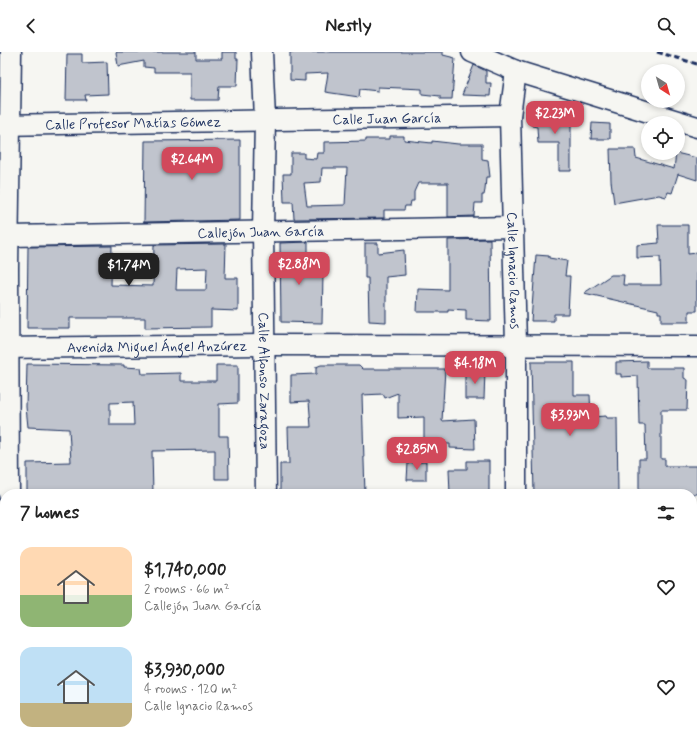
<!DOCTYPE html>
<meta charset="utf-8">
<style>
:root{--surface:#fff;--page:#f6f6f6;--text:#222;--muted:#767676;--accent:#d1495b}
body{margin:0;font-family:Mynerve,sans-serif;background:var(--page);color:var(--text);height:100vh;display:flex;flex-direction:column;font-size:15px;white-space:nowrap}
*{box-sizing:border-box;margin:0}
p{font-size:13px;color:var(--muted)}
.icon{flex:none;width:22px;height:22px;fill:none;stroke:currentColor;stroke-width:2;stroke-linecap:round;stroke-linejoin:round}
.map{position:relative;flex:1;overflow:hidden}
.side{position:absolute;left:0px;top:437px;width:697px;height:256px;display:flex;flex-direction:column;background:var(--surface);border-radius:16px 16px 0 0;box-shadow:0 2px 6px #0003}
.side>*{flex:none}
.needle{width:26px;rotate:143deg}
.fabs{position:absolute;left:641px;top:12px;display:grid;gap:8px}
.fabs a{display:grid;place-items:center;width:44px;height:44px;border-radius:50%;background:var(--surface);box-shadow:0 2px 6px #0003;font-size:20px}
.price{position:absolute;translate:-50% -34px;padding:0 9px;border-radius:8px;background:var(--accent);color:#fff;font-size:13px;line-height:26px;filter:drop-shadow(0 1px 2px #0008)}
.price::after{content:'';position:absolute;left:50%;top:24px;width:12px;height:9px;margin-left:-6px;background:inherit;clip-path:polygon(0 0,100% 0,50% 100%)}
.price.active{background:#222;color:#fff}
ul{padding:0;list-style:none}
li{display:flex;align-items:center;gap:12px;height:100px;padding:0 20px}
li span{display:grid;place-items:center;flex:none;width:112px;height:80px;border-radius:12px;color:#555}
li>.icon{margin-inline-start:auto}
span .icon{width:48px;height:48px;fill:#fffc;stroke-width:1}
li b{font-size:17px}
h2{display:flex;justify-content:space-between;align-items:center;height:48px;padding:0 20px;font-size:17px}
header{display:flex;justify-content:space-between;align-items:center;height:52px;padding:0 20px;background:var(--surface);font-size:18px;font-weight:700}
.map>svg:first-child{display:block}
.building{fill:#c0c4cd;stroke:#1b2f5e;fill-rule:evenodd}
.lines{fill:none;stroke-linecap:round;stroke-linejoin:round}
.minor-casing{stroke:#1b2f5e;stroke-width:23}
.minor{stroke:#f6f6f2;stroke-width:20}
.rail{stroke:#1b2f5e;stroke-width:3;stroke-dasharray:6 3;stroke-linecap:butt}
.labels{text-anchor:middle;stroke-width:4;stroke-linejoin:round;paint-order:stroke}
.street-label{font-size:14px;fill:#1b2f5e;stroke:#f6f6f2}
</style>
<header><svg class="icon" aria-label="back" viewBox="0 0 24 24"><path d="M15 5l-7 7 7 7"/></svg>Nestly<svg class="icon" aria-label="search" viewBox="0 0 24 24"><circle cx="10" cy="10" r="6"/><path d="M15 15l6 6"/></svg></header>
<div class="map">
<svg width="697" height="693" viewBox="0 0 697 693">
<rect width="100%" height="100%" fill="#f6f6f2"/>
<filter id="ink" filterUnits="userSpaceOnUse"><feTurbulence type="fractalNoise" baseFrequency=".025" numOctaves="2"/><feDisplacementMap in="SourceGraphic" scale="8" xChannelSelector="R" yChannelSelector="G"/><feConvolveMatrix kernelMatrix="1 2 1 2 8 2 1 2 1" color-interpolation-filters="sRGB"/></filter>
<g filter="url(#ink)">
<g class="building">
<path d="M116 0H196V7H222V0H236V7H238L237 34H219L218 48H190V20H154V16L144 15V9L118 14Z"/>
<path d="M290 0H443V3L455 6 452 47H440V44L422 42V37L401 36 378 35V39L360 37 359 45 325 40 328 21 305 22V29L290 28Z"/>
<path d="M67 2H82V11L107 10 108 42 85 43 86 48H66Z"/>
<path d="M474 13 486 19V31H491L490 44 462 43Z"/>
<path d="M532 59 571 65V119H559V91H538L537 75 532 74Z"/>
<path d="M592 71 610 72V87H591Z"/>
<path d="M390 84H404V88L432 91V89L458 92H482V107L488 108 490 125H486L485 138 484 143H482V151H475L474 164 448 165V131H418L414 140V149H411L410 154H405L404 158H384V166L294 167 293 150H284L283 122H291V101H304V106L316 107 317 101H324V90L366 89V87H390ZM322 116H347L345 153 307 154 304 131 321 130Z"/>
<path d="M240 88V168L144 170 145 89Z"/>
<path d="M610 97H635L636 106 674 117 676 101 697 106V128L678 122 672 141 668 140 666 145 659 143 614 151 611 129Z"/>
<path d="M658 173H688V202L697 201V259H689V270H661V261H658V258L584 241 611 223H624L623 233H661L660 205 637 206V193L659 191Z"/>
<path d="M490 187 491 269 466 268V258L448 257V260H417L418 237 448 238V188Z"/>
<path d="M308 190V222H323L322 271 281 270 280 191Z"/>
<path d="M365 191H378V201L404 198 405 223 386 225V270L369 269 368 226H365Z"/>
<path d="M226 192 225 226H238V259L211 258V275L145 276V266H70V276H27L28 195 112 194 111 233 153 234 154 193ZM207 216 206 238H176L177 217Z"/>
<path d="M536 203 549 204V206L567 209 565 224H570L568 262H554V269H531Z"/>
<path d="M647 309V316H684V326L688 328 687 358H661V407H665V414H697V442H639V407H646L645 373H639L638 324 621 325V322H616V310Z"/>
<path d="M531 310H574V343H590L591 365 606 364 607 366H617L618 442H534Z"/>
<path d="M27 312 124 313V315L141 316 142 322 181 321V329H216V313H238V351L219 352V384H228L229 427H215V398L152 399 153 442H27V411L71 410 69 377 28 375 26 355ZM133 350 134 373H110V351Z"/>
<path d="M321 313H359L363 317H445L442 369 474 367 475 397 450 396V392H424V365L398 366V341L385 346 383 342 362 343 365 442H280V412H289L288 375H311L309 349 291 350V323L316 322V315Z"/>
<path d="M465 319H485L484 347H465Z"/>
<path d="M467 409H489V442H450L449 417H467Z"/>
<path d="M426 410V428H407L408 411Z"/>
</g>
<g class="lines">
<defs>
<g id="minor">
<path id="s1" d="M262 0 265 67 263 179 266 442"/>
<path d="M472 0 516 19 697 75"/>
<path id="s2" d="M516 19 510 64 516 292V442"/>
<path id="s3" d="M0 73 510 64"/>
<path id="s4" d="M10 184 513 175"/>
<path id="s5" d="M0 296 264 293 697 294"/>
<path d="M9 442 8 216 11 0"/>
<path d="M0 517H5"/>
<path d="M692 518H697"/>
<path d="M692 632H697"/>
<path d="M0 653H5"/>
<path d="M13 688 14 693"/>
<path d="M517 688V693"/>
<path d="M266 693V688"/>
</g>
</defs>
<use href="#minor" class="minor-casing"/>
<use href="#minor" class="minor"/>
<path class="rail" d="M657 0 697 12"/>
</g>
</g>
<g class="labels">
<g class="street-label">
<text dy="5" stroke="none"><textPath href="#s3" startOffset="387">Calle Juan García</textPath></text>
<text dy="5" stroke="none"><textPath href="#s3" startOffset="133">Calle Profesor Matías Gómez</textPath></text>
<text dy="5" stroke="none"><textPath href="#s4" startOffset="251">Callejón Juan García</textPath></text>
<text dy="5" stroke="none"><textPath href="#s2" startOffset="200">Calle Ignacio Ramos</textPath></text>
<text dy="5" stroke="none"><textPath href="#s5" startOffset="157">Avenida Miguel Ángel Anzúrez</textPath></text>
<text dy="5" stroke="none"><textPath href="#s1" startOffset="329">Calle Alfonso Zaragoza</textPath></text>
</g>
</g>
</svg>
<div class="fabs">
<a><svg class="needle" viewBox="-14 -14 28 28"><path d="M0-13l5 13h-10z" fill="#e53935"/><path d="M0 13l5-13h-10z" fill="#767676"/></svg></a>
<a><svg class="icon" aria-label="locate" viewBox="0 0 24 24"><circle cx="12" cy="12" r="6"/><path d="M12 2v4M12 18v4M2 12h4M18 12h4"/></svg></a>
</div>
<b class="price" style="left:555px;top:83px">$2.23M</b>
<b class="price" style="left:192px;top:129px">$2.64M</b>
<b class="price" style="left:299px;top:234px">$2.88M</b>
<b class="price active" style="left:129px;top:235px">$1.74M</b>
<b class="price" style="left:475px;top:333px">$4.18M</b>
<b class="price" style="left:570px;top:385px">$3.93M</b>
<b class="price" style="left:417px;top:419px">$2.85M</b>
<section class="side">
<h2>7 homes<svg class="icon" aria-label="filters" viewBox="0 0 24 24"><path d="M4 7h16M4 17h16"/><circle cx="9" cy="7" r="2"/><circle cx="15" cy="17" r="2"/></svg></h2>
<ul>
<li><span style="background:linear-gradient(#ffd9b3 60%,#8fb573 0)"><svg class="icon" aria-label="home" viewBox="0 0 24 24"><path d="M3 11l9-7 9 7M6 9v11h12V9"/></svg></span><div><b>$1,740,000</b><p>2 rooms · 66 m²</p><p>Callejón Juan García</p></div><svg class="icon" aria-label="heart" viewBox="0 0 24 24"><path d="M12 20l-8-8c-3-5 5-10 8-4 3-6 11-1 8 4z"/></svg></li>
<li><span style="background:linear-gradient(#bfe0f5 70%,#c2b280 0)"><svg class="icon" aria-label="home" viewBox="0 0 24 24"><path d="M3 11l9-7 9 7M6 9v11h12V9"/></svg></span><div><b>$3,930,000</b><p>4 rooms · 120 m²</p><p>Calle Ignacio Ramos</p></div><svg class="icon" aria-label="heart" viewBox="0 0 24 24"><path d="M12 20l-8-8c-3-5 5-10 8-4 3-6 11-1 8 4z"/></svg></li>
</ul>
</section>
</div>
